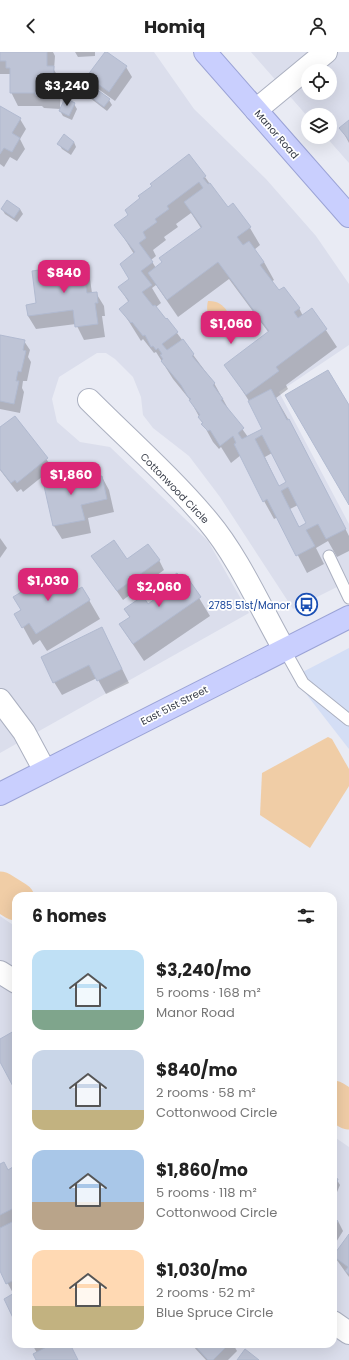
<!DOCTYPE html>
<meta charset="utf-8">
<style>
:root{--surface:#fff;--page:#f2f2f2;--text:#222;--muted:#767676;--accent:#db2777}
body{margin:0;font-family:Poppins,sans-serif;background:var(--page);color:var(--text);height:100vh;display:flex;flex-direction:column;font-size:15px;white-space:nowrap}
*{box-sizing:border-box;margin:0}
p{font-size:13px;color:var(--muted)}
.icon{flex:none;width:22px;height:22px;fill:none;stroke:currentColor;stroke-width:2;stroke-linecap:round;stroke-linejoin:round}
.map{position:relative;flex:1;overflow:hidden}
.side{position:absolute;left:12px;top:840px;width:325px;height:456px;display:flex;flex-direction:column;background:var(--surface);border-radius:12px;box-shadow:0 4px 16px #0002}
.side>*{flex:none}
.fabs{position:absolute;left:301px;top:12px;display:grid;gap:8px}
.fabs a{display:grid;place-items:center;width:36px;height:36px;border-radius:50%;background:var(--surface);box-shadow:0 4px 16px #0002;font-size:20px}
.price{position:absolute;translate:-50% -34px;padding:0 9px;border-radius:8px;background:var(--accent);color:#fff;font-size:13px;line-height:26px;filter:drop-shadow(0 1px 2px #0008)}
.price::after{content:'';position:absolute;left:50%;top:24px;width:12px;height:9px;margin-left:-6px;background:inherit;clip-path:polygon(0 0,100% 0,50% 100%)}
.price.current{background:#222;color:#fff}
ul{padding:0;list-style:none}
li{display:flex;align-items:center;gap:12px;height:100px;padding:0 20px}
li span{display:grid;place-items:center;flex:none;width:112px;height:80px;border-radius:12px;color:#555}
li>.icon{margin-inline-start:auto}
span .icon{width:48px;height:48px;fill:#fffc;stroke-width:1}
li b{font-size:17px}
h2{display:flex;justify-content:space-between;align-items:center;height:48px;padding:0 20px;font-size:17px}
header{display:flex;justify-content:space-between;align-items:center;height:52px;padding:0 20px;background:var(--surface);font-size:18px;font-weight:700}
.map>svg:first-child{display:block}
.residential{fill:#dbdeec;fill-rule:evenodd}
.commercial{fill:#d4def5}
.water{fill:#f0cda6}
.shadow{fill:#0003;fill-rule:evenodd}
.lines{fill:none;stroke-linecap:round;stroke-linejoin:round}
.river{stroke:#f0cda6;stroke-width:39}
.building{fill:#bec4d6;stroke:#b1bad0;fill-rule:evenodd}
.lane-casing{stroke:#abb0c0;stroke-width:13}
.street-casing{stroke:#abb0c0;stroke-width:24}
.secondary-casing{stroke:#9ba3d6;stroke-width:24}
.lane{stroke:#fff;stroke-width:11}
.street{stroke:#fff;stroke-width:22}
.secondary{stroke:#c9cffe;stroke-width:22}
.labels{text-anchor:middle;stroke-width:3.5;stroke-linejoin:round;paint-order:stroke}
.street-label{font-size:10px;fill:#373c48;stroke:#fff}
.transit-label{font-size:10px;fill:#164399;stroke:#fff;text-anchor:end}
</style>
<header><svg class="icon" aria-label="back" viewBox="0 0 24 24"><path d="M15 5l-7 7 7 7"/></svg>Homiq<svg class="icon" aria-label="person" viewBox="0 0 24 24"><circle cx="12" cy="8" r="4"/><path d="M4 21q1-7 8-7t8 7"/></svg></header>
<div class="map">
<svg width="349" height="1308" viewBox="0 0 349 1308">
<rect width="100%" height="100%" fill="#e9ebf4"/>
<g class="residential">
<path d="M0 0H154L194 57 266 127 316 184 349 232V293L279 340 349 472V529L293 557 220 445 189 404 153 376 143 363 141 345 133 325 115 307 106 301H97L59 325 52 347 57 370 80 390 110 395 208 489 249 561 0 701Z"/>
<path d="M251 0H349V111L326 85H330V63H308V65ZM308 19H330V41H308Z"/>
<path d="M0 864 16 875V1292H333V1084L349 1095V1308H0Z"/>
</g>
<path class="commercial" d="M349 596V697L293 625Z"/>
<g class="water">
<path d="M208 249C225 248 232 265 234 279L230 282C214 281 204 264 208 249Z"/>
<path d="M328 685 332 687 349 717V734L310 796 260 763 262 721Z"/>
</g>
<g class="shadow">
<path d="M0 0H53L55 4 54 18 61 29 60 57 44 56 42 54H18L11 40V22H0Z"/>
<path d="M75 0H95V4L78 5Z"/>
<path d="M126 15 132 25 115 49 94 34 89 25Z"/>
<path d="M88 41 109 48 112 53 107 59 90 46Z"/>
<path d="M74 52 77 57 72 68 63 64 60 59Z"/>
<path d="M0 55 20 67 26 77 20 87 25 97 17 109 10 105 4 115 0 112Z"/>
<path d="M349 69V91L341 76Z"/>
<path d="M74 90 76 95 71 103 62 97 59 92Z"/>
<path d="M205 125 227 156 250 176 260 193 254 198 264 210 274 228 271 230 279 240 299 256 303 264 312 257 337 295 286 333 288 337 276 346 299 386 349 484V499L337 505 328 489 316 496 324 512 307 521 278 465 274 467 264 449 241 403 231 411 221 395 219 397 213 390 190 348 173 327 156 300 154 301 143 287 141 289 121 257 129 251 120 236 130 228 134 202 116 173ZM191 161 201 176 156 216 151 208 156 204 153 198 166 188 164 185 178 175 176 172ZM229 227 269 281 226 313 249 349 264 377 248 385 230 360 214 331 177 281 156 255 161 251 152 236 156 233 178 265ZM272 401 287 431 279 435 265 405ZM298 453 307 471 299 475 290 457Z"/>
<path d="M2 157H20L23 162 17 170 5 162Z"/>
<path d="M82 213 90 227 92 241H96L104 254 105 264H102L105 285 84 288 76 272 36 277 28 264 27 254 37 252Z"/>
<path d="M0 284 24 289 30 298 28 305 31 310 27 329H23L22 336 24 340 20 361 0 357Z"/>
<path d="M14 365 53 416 23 440 21 437 17 440 0 418V376Z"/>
<path d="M73 417 80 429 102 425 109 438 114 460 88 466 91 481 62 487 54 474 46 435Z"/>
<path d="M0 486 7 496 0 506Z"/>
<path d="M93 505 127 508H159L164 518 123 548Z"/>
<path d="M187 526 210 564 144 609 120 573 130 566 125 558 147 553Z"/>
<path d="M54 529 68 530 77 539 82 536 100 567 47 599 40 588 33 593 16 562Z"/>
<path d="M109 590 129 631 106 642 97 626 62 643 54 630Z"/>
<path d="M0 1113 8 1119 16 1115V1269L5 1247 14 1243 0 1217Z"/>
<path d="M333 1126 337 1128 340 1133 337 1140 333 1138Z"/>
<path d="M333 1166 338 1169 343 1179 333 1195Z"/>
<path d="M349 1184V1225L334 1204Z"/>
<path d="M32 1292H69L77 1308H37V1301Z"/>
<path d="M191 1292H233L237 1299 228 1308H206Z"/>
</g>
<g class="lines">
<g class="river">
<path d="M0 839 16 849"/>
<path d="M333 1048 349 1058"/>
</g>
</g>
<g class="building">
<path d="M0 0H47V14H54L53 44 35 43V41H10V16H6V9H0Z"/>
<path d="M105 0H107L127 14 109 40 87 24Z"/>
<path d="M92 34 110 47 104 55 86 41Z"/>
<path d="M65 46 75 51 69 64 59 59Z"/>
<path d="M0 54 21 66 12 81 20 86 12 100 4 96 0 102Z"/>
<path d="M349 68V88L339 76Z"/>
<path d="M64 82 74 90 68 99 57 92Z"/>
<path d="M189 102 206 124 203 126 208 132 210 131 228 155 233 151 251 175 237 185 243 193 249 189 264 210 260 213 279 238 284 235 300 256 294 260 298 266 312 256 327 277 276 315 279 319 246 343 224 313 269 279 218 210 167 248 148 221 162 210 159 206 202 175 184 150 203 136 199 130 167 154 169 157 155 167 157 170 143 180 146 186 139 191 153 210 141 219 152 233 142 240 153 254 155 253 166 267 167 266 178 280 162 292 167 298 183 287 194 302 192 304 215 331 213 333 223 347 221 348 244 376 238 381 242 387 262 377 248 349 271 337 287 368 289 367 346 477 326 487 318 472 306 478 315 494 296 504 267 447 263 450 234 392 236 391 233 384 220 394 210 378 208 379 201 372 203 371 198 365 200 363 189 348 191 347 188 345 181 333 161 309 163 307 160 303 162 302 158 296 156 298 153 294 151 295 145 283 143 284 132 270 131 271 119 257 129 249 118 235 129 227 120 212 135 200 114 173 128 163 125 158 140 146 138 144 152 134 150 132ZM262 383 286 430 279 434 255 387ZM288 435 306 471 299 475 281 439Z"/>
<path d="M7 148 20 157 14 166 1 157Z"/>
<path d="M82 212 87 241 97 240 98 251H95L98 272 75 275 73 258 28 264 26 253 36 251 32 219Z"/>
<path d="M0 283 25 288 23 298 26 299 21 320 18 319 16 329H19L14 352 0 349Z"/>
<path d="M328 318 349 353V453L285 343Z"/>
<path d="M15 364 48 406 17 431 15 428 11 431 0 417V375Z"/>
<path d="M74 416 77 429 102 424 107 447 81 453 85 468 53 474 44 434H47L45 423Z"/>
<path d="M114 488 127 507 148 492 160 508 117 539 91 504Z"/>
<path d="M64 521 68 529 71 527 77 538 82 535 90 548 36 582 29 571 22 576 14 562 21 558 13 545 51 522 54 528Z"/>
<path d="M177 521 182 528 187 525 201 545 133 592 119 572 130 565 124 557 143 544 148 552 163 541 158 535Z"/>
<path d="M102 575 122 617 97 629 89 613 53 631 41 605Z"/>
<path d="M14 979 16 984V1040L0 1010V987Z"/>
<path d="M4 1110 8 1118 16 1113V1155L0 1163V1112Z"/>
<path d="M333 1125 338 1127 335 1136 333 1135Z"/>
<path d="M333 1165 338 1169 333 1177Z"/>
<path d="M16 1168V1227L6 1232 0 1219V1176Z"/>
<path d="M349 1182V1222L345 1219 348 1215 333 1204Z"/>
<path d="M16 1240V1267L14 1268 4 1247Z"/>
<path d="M52 1292H70L78 1308H36L33 1302Z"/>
<path d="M193 1292H229L213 1308H208Z"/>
<path d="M245 1297 259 1308H237Z"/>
</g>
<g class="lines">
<defs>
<g id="lane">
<path d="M329 504 349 546"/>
<path d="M284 597 303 631 349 668"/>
</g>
<g id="street">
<path d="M256 58 326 0"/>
<path d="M89 348C129 388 172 426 208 469 239 506 260 555 284 597"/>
<path d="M0 648 24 680 45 719"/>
<path d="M0 920 16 930"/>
<path d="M333 1270 349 1281"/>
</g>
<g id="secondary">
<path d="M205 0 349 164"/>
<path d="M0 742 349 565"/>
</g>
</defs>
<use href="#lane" class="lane-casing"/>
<use href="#street" class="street-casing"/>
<use href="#secondary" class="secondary-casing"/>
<use href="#lane" class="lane"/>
<use href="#street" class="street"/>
<use href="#secondary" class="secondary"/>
</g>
<defs>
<symbol id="bus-ring" viewBox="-11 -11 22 22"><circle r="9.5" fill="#fff" stroke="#1a4fb4" stroke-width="1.5"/><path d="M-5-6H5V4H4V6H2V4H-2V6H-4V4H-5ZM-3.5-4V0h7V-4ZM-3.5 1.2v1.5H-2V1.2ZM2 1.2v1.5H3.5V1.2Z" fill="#1a4fb4"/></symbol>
</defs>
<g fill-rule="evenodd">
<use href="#bus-ring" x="294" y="540" width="25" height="25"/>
</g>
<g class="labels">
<g class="street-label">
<text transform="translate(277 82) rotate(49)" y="4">Manor Road</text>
<text transform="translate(175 436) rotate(46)" y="4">Cottonwood Circle</text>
<text transform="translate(174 653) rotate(-27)" y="4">East 51st Street</text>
</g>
<g class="transit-label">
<text x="290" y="557">2785 51st/Manor</text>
</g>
</g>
</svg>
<div class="fabs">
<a><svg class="icon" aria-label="locate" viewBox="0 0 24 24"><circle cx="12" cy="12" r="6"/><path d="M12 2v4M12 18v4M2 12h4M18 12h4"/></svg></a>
<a><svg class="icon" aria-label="layers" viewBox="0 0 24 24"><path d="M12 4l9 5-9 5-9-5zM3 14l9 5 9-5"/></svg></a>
</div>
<b class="price current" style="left:67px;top:55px">$3,240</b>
<b class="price" style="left:64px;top:242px">$840</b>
<b class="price" style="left:231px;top:293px">$1,060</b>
<b class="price" style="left:71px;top:444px">$1,860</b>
<b class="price" style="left:48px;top:550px">$1,030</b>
<b class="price" style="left:159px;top:556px">$2,060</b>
<section class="side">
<h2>6 homes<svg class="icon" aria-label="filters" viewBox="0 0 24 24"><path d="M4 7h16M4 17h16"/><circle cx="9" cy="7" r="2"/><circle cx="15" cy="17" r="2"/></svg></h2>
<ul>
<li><span style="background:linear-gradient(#bfe0f5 75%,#7fa58c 0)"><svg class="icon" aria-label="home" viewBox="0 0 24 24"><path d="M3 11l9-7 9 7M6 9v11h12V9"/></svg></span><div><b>$3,240/mo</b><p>5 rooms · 168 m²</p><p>Manor Road</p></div></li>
<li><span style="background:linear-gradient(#c9d6e8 75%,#c2b280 0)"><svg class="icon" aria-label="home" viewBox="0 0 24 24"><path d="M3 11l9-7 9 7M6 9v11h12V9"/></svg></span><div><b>$840/mo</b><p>2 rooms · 58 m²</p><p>Cottonwood Circle</p></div></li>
<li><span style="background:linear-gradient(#a9c7e8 65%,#b9a48a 0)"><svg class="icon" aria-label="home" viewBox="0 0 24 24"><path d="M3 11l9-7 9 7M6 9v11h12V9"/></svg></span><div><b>$1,860/mo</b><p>5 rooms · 118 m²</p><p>Cottonwood Circle</p></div></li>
<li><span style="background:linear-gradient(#ffd9b3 70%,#c2b280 0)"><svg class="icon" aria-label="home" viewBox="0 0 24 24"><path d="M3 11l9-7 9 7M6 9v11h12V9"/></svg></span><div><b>$1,030/mo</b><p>2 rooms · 52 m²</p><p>Blue Spruce Circle</p></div></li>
</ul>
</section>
</div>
